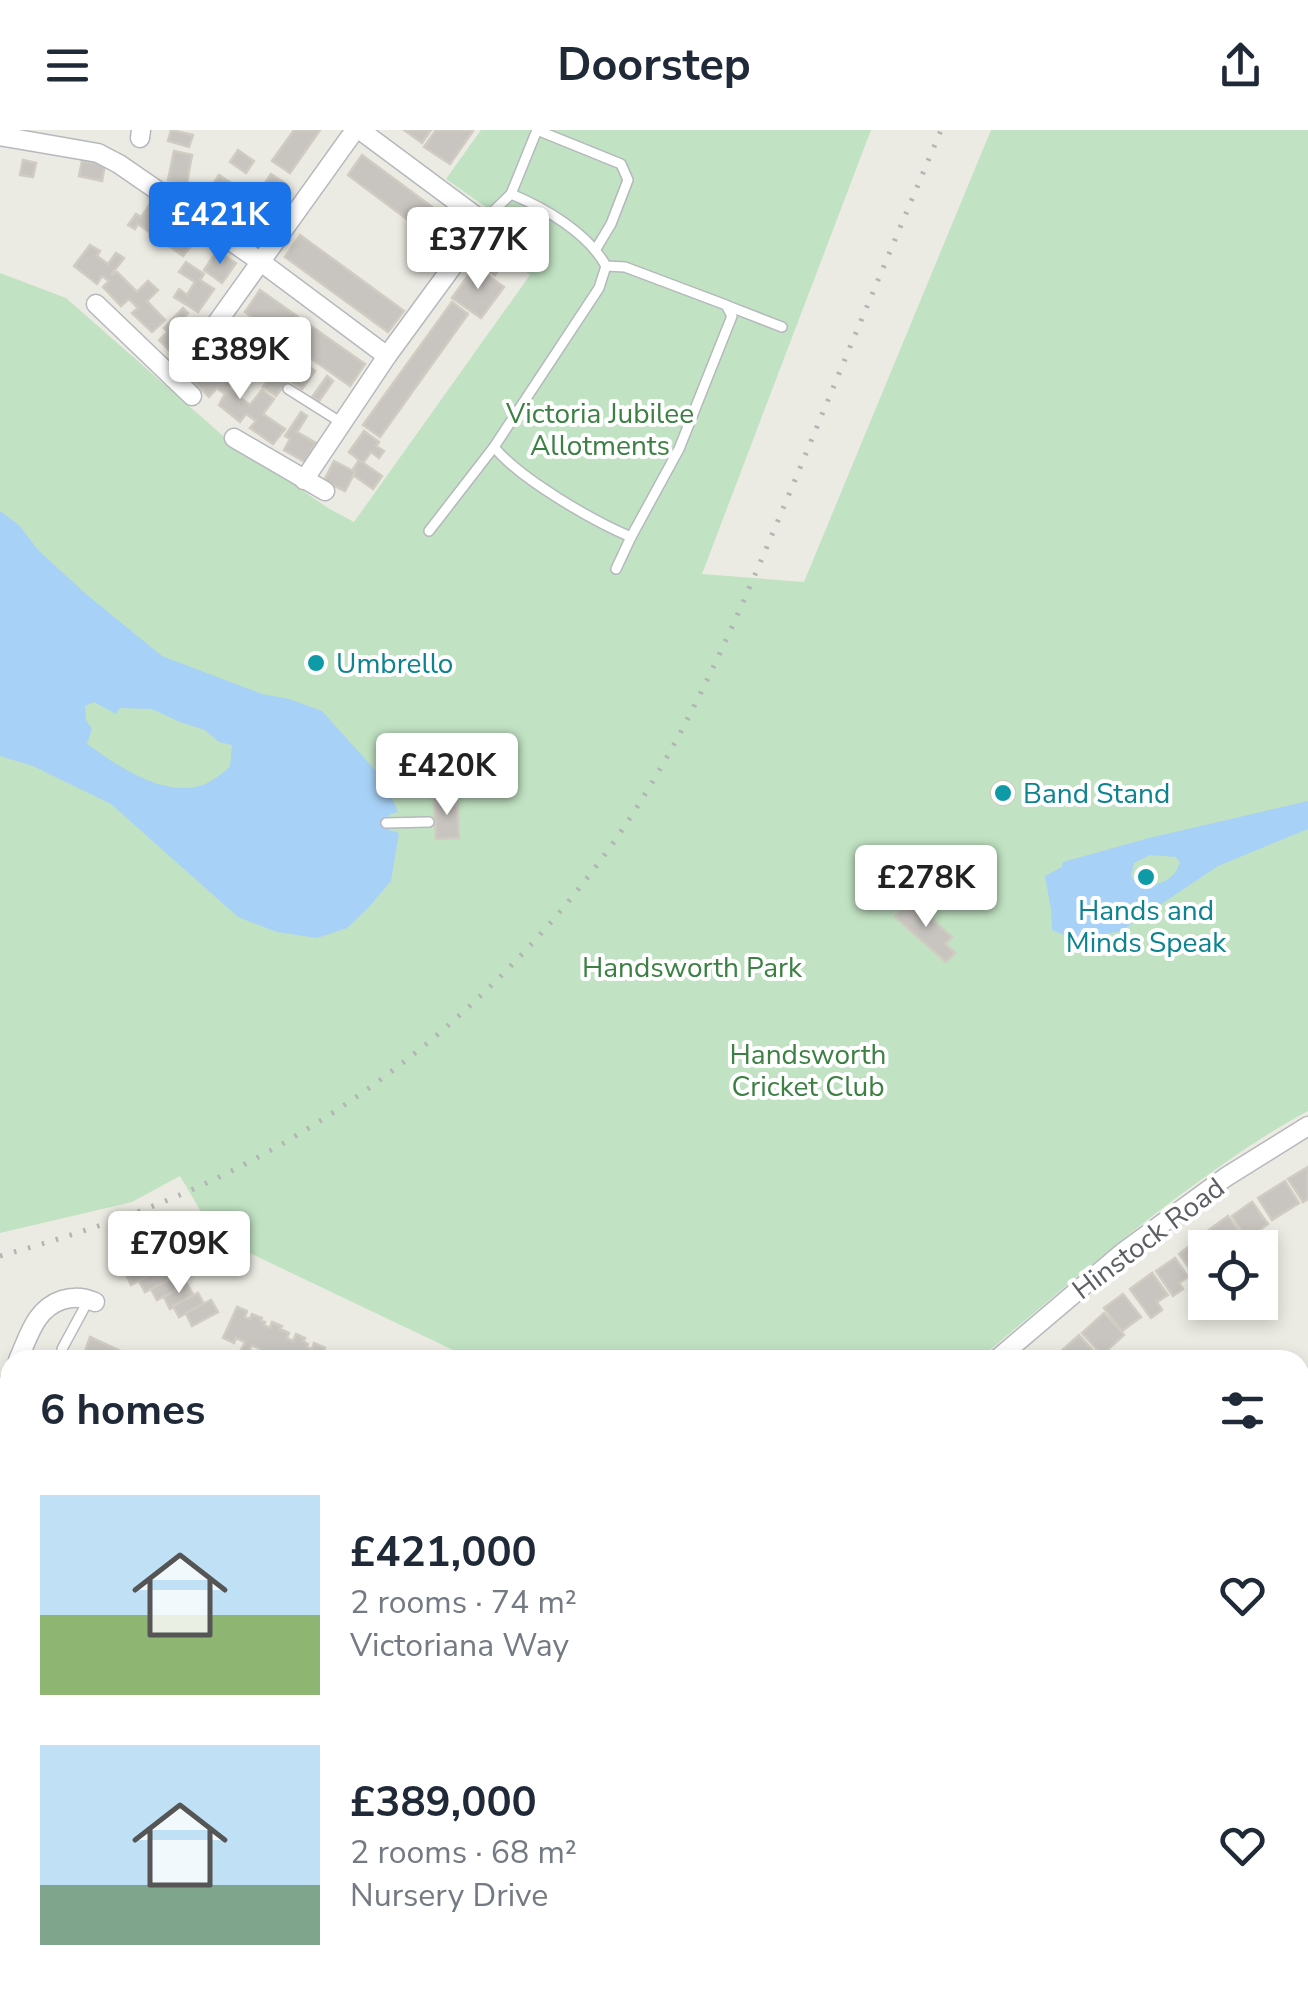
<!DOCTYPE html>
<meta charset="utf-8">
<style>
:root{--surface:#fff;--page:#f2f2f3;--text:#1f2937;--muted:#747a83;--accent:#1a73e8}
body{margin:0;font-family:"Nunito Sans",sans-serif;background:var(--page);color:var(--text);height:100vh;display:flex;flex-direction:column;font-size:38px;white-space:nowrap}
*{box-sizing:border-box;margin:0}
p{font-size:32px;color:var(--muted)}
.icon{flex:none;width:55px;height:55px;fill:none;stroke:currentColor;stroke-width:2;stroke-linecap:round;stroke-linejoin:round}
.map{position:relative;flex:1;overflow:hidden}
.panel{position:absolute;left:0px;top:1220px;width:1310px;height:642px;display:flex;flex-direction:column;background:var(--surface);border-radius:30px 30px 0 0;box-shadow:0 5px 15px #0003}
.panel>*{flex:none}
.tools{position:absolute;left:1188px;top:1100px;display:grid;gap:20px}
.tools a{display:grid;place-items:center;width:90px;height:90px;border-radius:0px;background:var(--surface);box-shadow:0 5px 15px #0003;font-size:50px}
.price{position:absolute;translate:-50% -85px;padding:0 22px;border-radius:10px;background:#fff;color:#222;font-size:32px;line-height:65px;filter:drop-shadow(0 2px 5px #0008)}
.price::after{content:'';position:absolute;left:50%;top:60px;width:30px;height:22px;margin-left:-15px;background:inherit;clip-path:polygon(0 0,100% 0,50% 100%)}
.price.on{background:var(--accent);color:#fff}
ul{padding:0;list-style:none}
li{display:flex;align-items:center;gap:30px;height:250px;padding:0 40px}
li span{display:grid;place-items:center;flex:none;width:280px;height:200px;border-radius:0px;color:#555}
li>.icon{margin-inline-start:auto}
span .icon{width:120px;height:120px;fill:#fffc;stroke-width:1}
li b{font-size:42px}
h2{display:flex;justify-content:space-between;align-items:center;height:120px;padding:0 40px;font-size:42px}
header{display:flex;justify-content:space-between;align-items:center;height:130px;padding:0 40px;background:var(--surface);font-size:45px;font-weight:700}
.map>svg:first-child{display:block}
.education{fill:#dcdad1}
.green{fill:#c1e2c3}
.water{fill:#a8d1f7;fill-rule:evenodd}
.building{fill:#c8c5c0;stroke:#d0ccc2;stroke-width:2.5}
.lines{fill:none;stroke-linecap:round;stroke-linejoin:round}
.lane-casing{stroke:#b5b8bc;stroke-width:12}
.street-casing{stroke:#b5b8bc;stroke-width:21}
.secondary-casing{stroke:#b4b7bc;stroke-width:29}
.primary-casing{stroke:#e4c664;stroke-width:31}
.lane{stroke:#fff;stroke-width:9}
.street{stroke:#fff;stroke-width:18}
.secondary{stroke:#fff;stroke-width:25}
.primary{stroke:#f7efad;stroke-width:28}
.rail{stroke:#b3b4b4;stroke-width:5;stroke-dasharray:2.5 12;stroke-linecap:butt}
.culture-dot{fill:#0f9aa8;stroke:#fff;stroke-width:4}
.labels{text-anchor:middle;stroke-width:8;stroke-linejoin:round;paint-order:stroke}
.park-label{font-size:28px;fill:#3c8043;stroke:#fff}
.culture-label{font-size:28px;fill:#0d838f;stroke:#fff;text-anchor:start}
.street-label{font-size:28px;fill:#5b5e62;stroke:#fff}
</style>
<header><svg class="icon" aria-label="menu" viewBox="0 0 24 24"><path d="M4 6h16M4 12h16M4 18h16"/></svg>Doorstep<svg class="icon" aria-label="share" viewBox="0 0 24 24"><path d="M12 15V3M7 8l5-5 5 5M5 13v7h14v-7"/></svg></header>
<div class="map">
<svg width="1308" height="1862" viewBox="0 0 1308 1862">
<rect width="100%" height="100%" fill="#ecebe3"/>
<path class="education" d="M1300 1777 1308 1780V1862H1130L1134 1853 1300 1852Z"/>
<path class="green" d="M481 0H871L702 444 804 452 991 0H1308V981C1263 1005 1221 1035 1180 1065 1110 1117 1045 1174 978 1230H474L216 1107 180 1046 132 1072 0 1103V143L66 168 222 305 328 378 354 392 530 145 484 107 500 87 446 49Z"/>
<g class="water">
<path d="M0 381 19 395 38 420 86 464 162 526 262 564 289 569 322 581 384 650 398 682 390 684 386 693 389 700 399 703 391 751 369 777 347 798 317 808 277 802 238 787 111 674 33 636 0 626ZM94 572 116 584 120 578 152 579 180 592 205 600 219 612 232 615 230 637C222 643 212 652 203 655 163 668 118 636 87 614L92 599 86 590 85 576Z"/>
<path d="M1308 671V699L1218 736 1121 801 1076 810 1052 800 1051 779 1045 746 1062 737 1063 732 1149 708ZM1150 725 1176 727 1180 732C1175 751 1156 757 1138 756L1131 746 1134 733Z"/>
</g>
<g class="building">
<path d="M171 0 193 5 189 17 168 11Z"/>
<path d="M294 0H320L290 43 272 31Z"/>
<path d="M404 0H431L422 13Z"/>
<path d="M436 0H472L473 1 450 34 424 17Z"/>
<path d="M238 20 254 31 246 43 230 32Z"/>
<path d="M174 21 192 25 187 53 168 50Z"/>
<path d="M362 25 451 91 436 111 348 45Z"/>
<path d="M23 30 36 33 33 47 20 45Z"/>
<path d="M82 31 105 35 102 51 79 46Z"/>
<path d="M271 44 286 54 272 75 257 65Z"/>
<path d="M219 45 231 53 220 70 208 62Z"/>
<path d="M235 61 269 85 254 106 235 93 247 78 231 67Z"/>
<path d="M151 73 186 98 179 107 191 116 183 126 138 94 135 99 128 95 136 84 141 87Z"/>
<path d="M300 105 404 181 388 202 285 127Z"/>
<path d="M90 115 100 121 97 126 108 134 116 123 124 128 111 145 117 142 137 162 148 151 158 160 147 171 165 190 152 202 132 183 138 178 129 169 121 176 103 157 109 151 102 146 97 154 74 136Z"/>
<path d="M490 116 507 127 495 145 478 133Z"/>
<path d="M217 121 236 133 222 153 204 140Z"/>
<path d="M186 132 204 144 200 150 214 159 198 182 174 167 179 159 187 165 195 152 179 142Z"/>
<path d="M475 136 504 157 481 188 452 168Z"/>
<path d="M260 160 365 234 350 256 245 182Z"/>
<path d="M452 172 468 184 380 307 363 295Z"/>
<path d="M183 178 188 183 176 196 191 211 176 227 159 210 168 202 164 198Z"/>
<path d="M257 202 263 207 251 224 245 219Z"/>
<path d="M270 208 282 217 269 236 257 227Z"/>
<path d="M206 233 224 250 237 237 243 243 228 258 250 275 262 260 274 269 263 284 285 299 273 314 250 298 256 291 246 284 240 292 219 275 225 264 217 258 209 267 191 249Z"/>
<path d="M304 233 315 241 302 259 291 251Z"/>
<path d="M275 241 288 250 276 266 263 257Z"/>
<path d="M327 246 333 251 319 271 312 267Z"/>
<path d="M301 282 307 286 297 302 316 313 305 332 284 320 290 309 285 306Z"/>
<path d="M364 301 379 312 376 316 384 321 379 328 371 322 363 333 349 322Z"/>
<path d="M359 330 382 346 373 359 353 345 355 342 352 341Z"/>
<path d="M334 331 355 342 345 361 324 351Z"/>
<circle cx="1003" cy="663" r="12"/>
<path d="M457 666 459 708 436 709 434 667Z"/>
<path d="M910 770 952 807 945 814 955 823 946 832 895 787Z"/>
<path d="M1308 1037V1069L1303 1072 1288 1049Z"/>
<path d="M1285 1051 1299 1073 1272 1090 1258 1068Z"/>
<path d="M1252 1072 1268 1094 1247 1109 1232 1086Z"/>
<path d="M1228 1086 1245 1110 1234 1118H1218L1206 1102Z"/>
<path d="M1200 1108 1207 1118H1205V1146L1199 1151 1179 1124Z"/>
<path d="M1175 1128 1188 1147 1179 1153 1183 1159 1173 1166 1156 1141Z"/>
<path d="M148 1130 154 1142 131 1155 125 1142Z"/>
<path d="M162 1138 169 1150 145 1162 139 1151Z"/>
<path d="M1152 1143 1168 1165 1157 1172 1162 1180 1151 1188 1130 1159Z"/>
<path d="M175 1147 181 1157 157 1170 151 1159Z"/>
<path d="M187 1154 194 1166 170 1179 164 1167Z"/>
<path d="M198 1163 204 1174 179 1187 173 1176Z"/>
<path d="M1123 1164 1141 1187 1122 1201 1104 1178Z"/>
<path d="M211 1170 218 1182 192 1196 186 1183Z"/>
<path d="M237 1177 247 1181 245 1187 250 1189 252 1184 262 1188 261 1191 265 1192 264 1195 270 1198 272 1192 282 1196 280 1199 289 1203 287 1208 293 1211 296 1204 305 1208 303 1211 308 1214 307 1217 312 1219 314 1213 325 1218 320 1230H270L267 1229 268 1227 259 1222 260 1219 252 1215 248 1223 241 1220 245 1212 236 1208 234 1213 223 1208Z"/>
<path d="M1104 1183 1124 1205 1102 1225 1082 1203Z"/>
<path d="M1079 1205 1099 1227 1096 1230H1062L1057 1225Z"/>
<path d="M90 1207 140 1230H82Z"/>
<path d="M0 1302 10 1307V1346L3 1343 5 1338 0 1336Z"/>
<path d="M1300 1397 1308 1398V1421L1300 1420Z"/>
<path d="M0 1553 10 1593V1607L0 1610Z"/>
<path d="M10 1619V1690H9L0 1652V1622Z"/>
<path d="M2 1700 10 1701V1750L0 1748V1708Z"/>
<path d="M10 1815V1842L0 1849V1821Z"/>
<path d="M188 1852H214L215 1859 191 1862Z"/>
<path d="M454 1852H482L476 1862H467Z"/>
<path d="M554 1852H566L578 1860 577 1862H560L551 1857Z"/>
<path d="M1163 1852H1218L1215 1862H1170L1171 1857 1162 1854Z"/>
</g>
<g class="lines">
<defs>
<g id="lane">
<path d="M537 0 621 34 628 50 611 94 596 119"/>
<path d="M511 64 537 0"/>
<path d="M479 95 511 64C545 78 588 103 606 136L625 137 726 175 732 186 679 319 631 407C593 391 520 349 494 317L599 158 606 136"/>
<path d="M728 176 782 197"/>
<path d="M210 203 267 244"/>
<path d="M288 259 342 293"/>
<path d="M429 401 494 317"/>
<path d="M616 439 631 407"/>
<path d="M386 693 429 692"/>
<path d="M62 1219 89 1169"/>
<path d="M0 1617 10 1614"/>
<path d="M928 1852 948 1862"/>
<path d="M1126 1862 1130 1852"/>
</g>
<g id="street">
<path d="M0 6 98 23 119 34 261 132 387 226"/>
<path d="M140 8 141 0"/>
<path d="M96 174 192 266"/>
<path d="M173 248 193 226 355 0"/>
<path d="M234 308 325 361"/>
<path d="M304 350 387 226 477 103 479 95 473 84 360 0"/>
<path d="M18 1230C29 1206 35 1179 62 1170 74 1166 84 1167 95 1172"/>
<path d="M996 1230 1122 1123 1226 1047 1308 996"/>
<path d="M0 1272 10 1249"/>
<path d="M1300 1366 1308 1368"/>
<path d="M47 1862 53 1852"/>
<path d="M501 1862 507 1852"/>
<path d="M1000 1862 1006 1852"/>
</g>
<g id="secondary">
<path d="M0 1461 10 1482"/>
<path d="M133 1852 136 1862"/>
</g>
<g id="primary">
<path d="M0 1403 10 1406"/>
<path d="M0 1448 10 1445"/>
<path d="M1300 1757 1308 1760"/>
</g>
</defs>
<use href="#lane" class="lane-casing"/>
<use href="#street" class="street-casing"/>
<use href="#secondary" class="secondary-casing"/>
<use href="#primary" class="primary-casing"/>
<use href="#lane" class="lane"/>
<use href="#street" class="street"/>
<use href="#secondary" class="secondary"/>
<use href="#primary" class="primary"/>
<path class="rail" d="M0 1126C50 1112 99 1097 148 1078 333 1006 495 878 611 716 690 604 742 476 795 350 843 233 892 117 941 0"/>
</g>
<g class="culture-dot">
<circle cx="316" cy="533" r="10"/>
<circle cx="1003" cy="663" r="10"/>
<circle cx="1146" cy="747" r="10"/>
</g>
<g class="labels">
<g class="park-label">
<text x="600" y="293">Victoria Jubilee<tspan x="600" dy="32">Allotments</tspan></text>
<text x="692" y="847">Handsworth Park</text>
<text x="808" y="934">Handsworth<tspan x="808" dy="32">Cricket Club</tspan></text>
</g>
<g class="culture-label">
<text x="336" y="543">Umbrello</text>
<text x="1023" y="673">Band Stand</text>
<text x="1146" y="790" text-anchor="middle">Hands and<tspan x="1146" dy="32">Minds Speak</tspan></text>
</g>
<g class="street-label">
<text transform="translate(1148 1108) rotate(-37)" y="10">Hinstock Road</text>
</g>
</g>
</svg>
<div class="tools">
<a><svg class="icon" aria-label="locate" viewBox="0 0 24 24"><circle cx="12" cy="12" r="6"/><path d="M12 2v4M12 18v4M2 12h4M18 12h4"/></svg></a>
</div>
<b class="price on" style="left:220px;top:137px">£421K</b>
<b class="price" style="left:478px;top:162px">£377K</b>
<b class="price" style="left:240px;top:272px">£389K</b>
<b class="price" style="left:447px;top:688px">£420K</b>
<b class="price" style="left:926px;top:800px">£278K</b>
<b class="price" style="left:179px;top:1166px">£709K</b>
<section class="panel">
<h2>6 homes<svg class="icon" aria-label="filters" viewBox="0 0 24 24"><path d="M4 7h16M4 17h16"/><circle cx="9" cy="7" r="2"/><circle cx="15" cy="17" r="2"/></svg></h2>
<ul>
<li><span style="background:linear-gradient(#bfe0f5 60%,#8fb573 0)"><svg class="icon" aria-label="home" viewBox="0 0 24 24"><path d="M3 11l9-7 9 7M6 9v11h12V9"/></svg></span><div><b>£421,000</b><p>2 rooms · 74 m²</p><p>Victoriana Way</p></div><svg class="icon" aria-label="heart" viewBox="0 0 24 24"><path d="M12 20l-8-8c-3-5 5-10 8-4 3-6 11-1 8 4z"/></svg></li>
<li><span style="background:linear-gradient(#bfe0f5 70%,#7fa58c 0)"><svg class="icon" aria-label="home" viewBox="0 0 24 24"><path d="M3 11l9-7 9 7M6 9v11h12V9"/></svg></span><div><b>£389,000</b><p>2 rooms · 68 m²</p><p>Nursery Drive</p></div><svg class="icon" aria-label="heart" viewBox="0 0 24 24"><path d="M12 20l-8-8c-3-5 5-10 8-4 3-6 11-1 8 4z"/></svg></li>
</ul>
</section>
</div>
